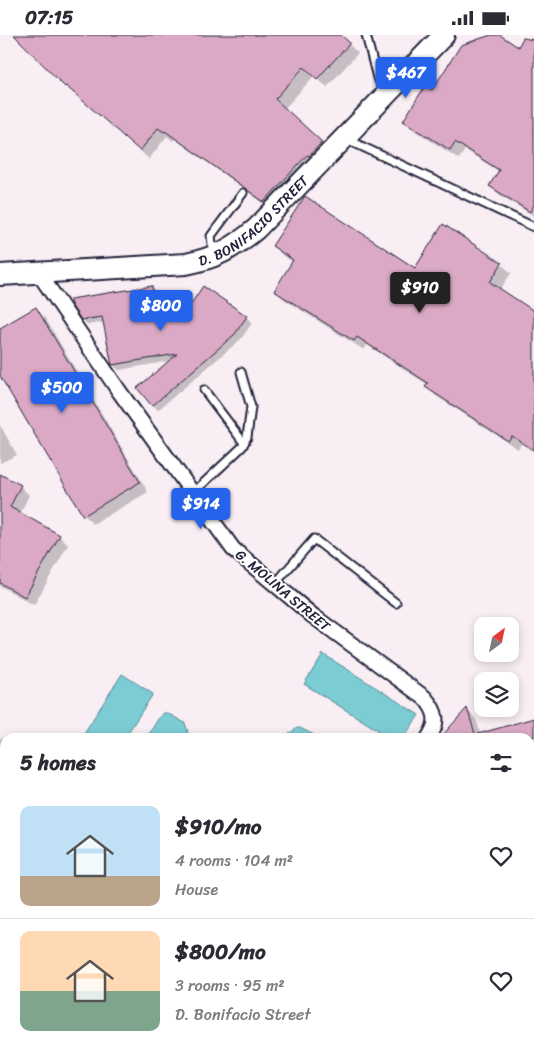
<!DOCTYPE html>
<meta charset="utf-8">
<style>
:root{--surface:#fff;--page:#f7f7f7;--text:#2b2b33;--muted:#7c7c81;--line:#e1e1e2;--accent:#2563eb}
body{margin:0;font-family:Sriracha,sans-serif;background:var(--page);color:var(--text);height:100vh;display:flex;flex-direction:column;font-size:19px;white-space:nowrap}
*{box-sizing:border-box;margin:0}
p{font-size:16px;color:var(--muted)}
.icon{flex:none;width:28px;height:28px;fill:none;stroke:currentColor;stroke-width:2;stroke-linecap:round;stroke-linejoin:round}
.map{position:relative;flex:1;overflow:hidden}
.drawer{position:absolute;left:0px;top:698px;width:535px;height:321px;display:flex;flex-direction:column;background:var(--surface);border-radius:15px 15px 0 0;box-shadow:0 2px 8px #0003}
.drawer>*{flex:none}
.needle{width:32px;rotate:33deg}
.buttons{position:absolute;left:474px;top:582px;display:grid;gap:10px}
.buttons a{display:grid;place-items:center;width:45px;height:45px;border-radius:10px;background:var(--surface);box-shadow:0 2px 8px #0003;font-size:25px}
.price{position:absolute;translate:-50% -42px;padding:0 11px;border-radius:5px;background:var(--accent);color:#fff;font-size:16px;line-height:32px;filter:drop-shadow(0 1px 2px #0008)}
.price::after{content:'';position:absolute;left:50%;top:30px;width:15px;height:11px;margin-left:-8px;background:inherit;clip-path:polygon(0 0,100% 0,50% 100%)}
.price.active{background:#222;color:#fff}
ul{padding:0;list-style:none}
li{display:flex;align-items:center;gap:15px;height:125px;padding:0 20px}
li+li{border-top:1px solid var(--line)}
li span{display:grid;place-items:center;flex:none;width:140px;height:100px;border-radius:10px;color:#555}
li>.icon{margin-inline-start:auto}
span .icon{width:60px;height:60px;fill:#fffc;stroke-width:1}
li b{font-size:21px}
h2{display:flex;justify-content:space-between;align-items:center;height:60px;padding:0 20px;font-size:21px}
.status{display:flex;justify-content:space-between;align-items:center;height:35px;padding:0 25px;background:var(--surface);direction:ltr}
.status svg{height:14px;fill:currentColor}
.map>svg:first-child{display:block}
.water{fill:#7bccd4;stroke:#578897}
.shadow{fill:#0003}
.building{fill:#dba9c5;stroke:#22223b}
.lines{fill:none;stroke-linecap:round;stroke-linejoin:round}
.lane-casing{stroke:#22223b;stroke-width:11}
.street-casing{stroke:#22223b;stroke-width:18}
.secondary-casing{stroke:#22223b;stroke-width:24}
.lane{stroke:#fff;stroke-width:7}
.street{stroke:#fff;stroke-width:14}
.secondary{stroke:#fff;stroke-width:20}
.labels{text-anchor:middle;stroke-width:4;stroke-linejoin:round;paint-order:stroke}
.street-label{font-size:14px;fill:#22223b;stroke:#fff}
</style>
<div class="status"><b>07:15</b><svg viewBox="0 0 49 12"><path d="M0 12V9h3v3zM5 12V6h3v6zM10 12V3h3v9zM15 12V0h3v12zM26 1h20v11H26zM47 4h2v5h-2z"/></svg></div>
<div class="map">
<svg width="534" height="1018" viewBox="0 0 534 1018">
<rect width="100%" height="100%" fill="#f8eef3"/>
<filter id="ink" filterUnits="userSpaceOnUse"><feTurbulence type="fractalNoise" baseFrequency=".02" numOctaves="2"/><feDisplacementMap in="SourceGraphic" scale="10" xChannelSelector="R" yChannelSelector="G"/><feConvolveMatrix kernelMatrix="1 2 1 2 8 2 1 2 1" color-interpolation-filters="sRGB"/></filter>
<g filter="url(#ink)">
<g class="water">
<path d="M323 619 419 680 404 702H389L304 649Z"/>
<path d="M122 639 153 659 125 702H91L84 698Z"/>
<path d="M164 678H167L185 688 188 697 184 702H147L160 681Z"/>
<path d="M297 693H300L318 702H285Z"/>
</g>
<g class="shadow">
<path d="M15 0H339L358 18 327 52 314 41 284 74 330 117 274 176 175 104 173 106 167 101 149 124 76 59 75 60Z"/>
<path d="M495 0 518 13 534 6V181L500 160 491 151 500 137 465 115 459 124 414 95 405 85 432 57Z"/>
<path d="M274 211 415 234 501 229 511 238 500 255 534 277V417L521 409 518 414 436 361 427 352 428 350 367 310 364 315 285 265 276 256 294 227 283 221Z"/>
<path d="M152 252 157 258 159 269 179 266 185 271 186 278 204 252 247 282 252 288 241 304 158 375 153 370 170 326 119 335 113 330 105 287 88 290 82 284Z"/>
<path d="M36 274 45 283 148 457 93 489 84 480 0 339V294Z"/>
<path d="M0 390 17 420 0 428Z"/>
<path d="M0 440 20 451 29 460 20 479 59 501 68 510 34 570 0 551Z"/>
<path d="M467 675 476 684 481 700 534 684V942L530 943V702H443Z"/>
<path d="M0 703 5 705V753L0 750Z"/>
<path d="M300 1014H348L349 1018H308Z"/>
</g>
<g class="building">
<path d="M14 0H341L350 8 317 44 304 32 275 64 322 107 309 121 307 120 264 167 165 96 164 97 158 93 140 116 66 51 65 52Z"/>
<path d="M491 0H500L518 12 523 3 534 5V170L530 177 489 151 499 135 455 107 450 115 403 86 425 51 432 55 461 10Z"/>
<path d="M305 161 415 233 443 189 502 228 490 247 534 276V415L512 401 508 406 425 352 428 348 357 302 354 306 274 256 293 225 272 211Z"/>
<path d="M152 251 155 269 179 264 183 281 203 251 247 281 235 299 152 371 137 353 177 319 112 330 102 282 81 285 71 270 70 264Z"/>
<path d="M36 272 140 447 83 481 0 341V293Z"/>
<path d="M0 439 21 450 10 472 60 500 25 562 0 548Z"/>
<path d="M467 673 476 702H441Z"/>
<path d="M534 683V702H478V699Z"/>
</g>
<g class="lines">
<defs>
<g id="lane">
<path d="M366 0 377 43 388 54"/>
<path d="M346 104 534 192"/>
<path d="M220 216 212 209 211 201 243 158"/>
<path d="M204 355 244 408"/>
<path d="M193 458 242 412 247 402 251 372 241 337"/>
<path d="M274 550 314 504 396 568"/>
<path d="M0 773 5 764"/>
<path d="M461 1018 469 1014"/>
</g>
<g id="street">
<path d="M38 237 119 356 233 514 313 581 425 663C437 677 439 687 429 702"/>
<path d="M0 868 5 870"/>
<path d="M282 1014 290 1018"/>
<path d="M350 1014 352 1018"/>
<path d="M98 1018 100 1014"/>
<path d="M233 1018 235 1014"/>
</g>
<g id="secondary">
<path id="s1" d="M0 240 186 229C216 223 232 214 256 194L444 0"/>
</g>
</defs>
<use href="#lane" class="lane-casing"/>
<use href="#street" class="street-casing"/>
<use href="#secondary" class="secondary-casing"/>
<use href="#lane" class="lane"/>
<use href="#street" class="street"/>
<use href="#secondary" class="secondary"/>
</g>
</g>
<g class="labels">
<g class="street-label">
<text dy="5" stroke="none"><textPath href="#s1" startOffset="268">D. BONIFACIO STREET</textPath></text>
<text transform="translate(283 555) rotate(40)" y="5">G. MOLINA STREET</text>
</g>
</g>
</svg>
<div class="buttons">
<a><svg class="needle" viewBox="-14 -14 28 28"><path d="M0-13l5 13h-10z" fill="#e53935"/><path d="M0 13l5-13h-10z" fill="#7c7c81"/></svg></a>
<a><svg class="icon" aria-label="layers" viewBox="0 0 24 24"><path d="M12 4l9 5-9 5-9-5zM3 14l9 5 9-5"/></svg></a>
</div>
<b class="price" style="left:406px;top:64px">$467</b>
<b class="price active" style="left:420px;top:279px">$910</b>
<b class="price" style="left:161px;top:297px">$800</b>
<b class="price" style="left:62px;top:379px">$500</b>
<b class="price" style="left:201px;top:495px">$914</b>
<section class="drawer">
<h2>5 homes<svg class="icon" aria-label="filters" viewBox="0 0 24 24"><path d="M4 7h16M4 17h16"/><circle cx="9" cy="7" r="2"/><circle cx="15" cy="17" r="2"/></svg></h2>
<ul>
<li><span style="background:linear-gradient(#bfe0f5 70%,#b9a48a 0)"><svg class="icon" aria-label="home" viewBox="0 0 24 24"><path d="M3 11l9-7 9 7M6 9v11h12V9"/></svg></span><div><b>$910/mo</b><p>4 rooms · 104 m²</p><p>House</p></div><svg class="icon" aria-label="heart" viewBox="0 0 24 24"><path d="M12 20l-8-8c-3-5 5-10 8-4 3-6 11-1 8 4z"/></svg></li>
<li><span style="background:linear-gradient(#ffd9b3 60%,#7fa58c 0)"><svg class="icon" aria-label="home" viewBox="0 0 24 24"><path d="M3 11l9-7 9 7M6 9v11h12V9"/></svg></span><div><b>$800/mo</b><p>3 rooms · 95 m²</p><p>D. Bonifacio Street</p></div><svg class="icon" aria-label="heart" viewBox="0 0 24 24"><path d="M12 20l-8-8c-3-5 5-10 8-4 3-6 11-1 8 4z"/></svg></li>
</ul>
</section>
</div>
